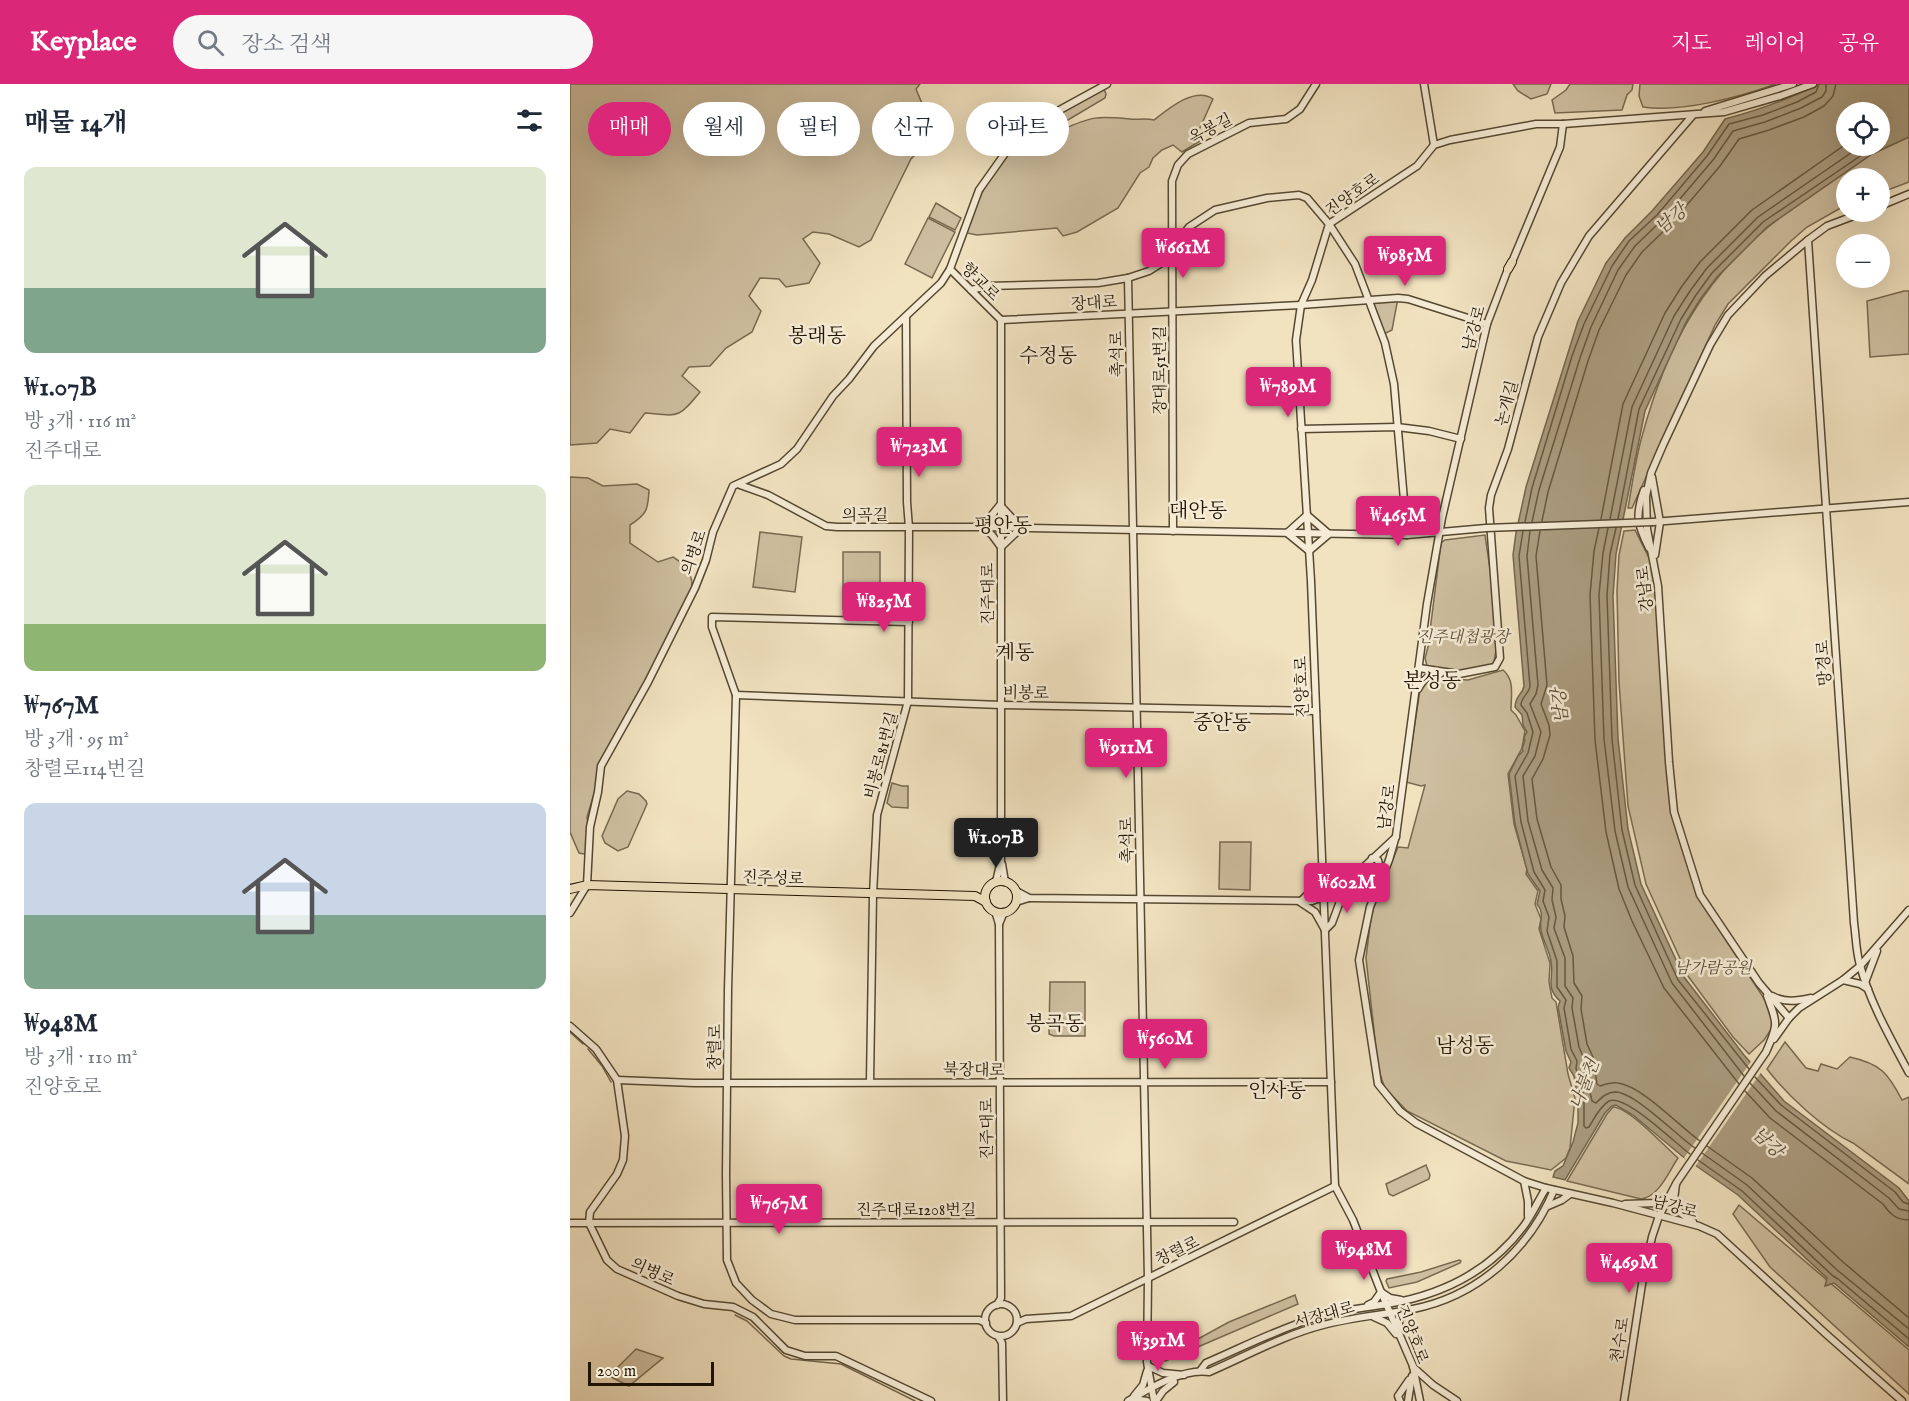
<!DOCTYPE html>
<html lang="ko">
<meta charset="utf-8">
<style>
:root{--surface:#fff;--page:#f6f6f7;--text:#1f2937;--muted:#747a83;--accent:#db2777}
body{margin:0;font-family:"IM FELL English","Noto Serif KR",serif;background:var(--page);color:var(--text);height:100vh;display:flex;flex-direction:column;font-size:22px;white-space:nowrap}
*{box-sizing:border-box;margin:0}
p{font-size:20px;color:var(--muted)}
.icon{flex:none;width:33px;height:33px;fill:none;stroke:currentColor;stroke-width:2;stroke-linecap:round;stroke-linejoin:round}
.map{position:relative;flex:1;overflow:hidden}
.sheet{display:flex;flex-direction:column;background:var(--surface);width:570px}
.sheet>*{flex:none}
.hud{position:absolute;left:18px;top:18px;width:570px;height:54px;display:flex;gap:12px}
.fabs{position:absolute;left:1266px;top:18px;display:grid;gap:12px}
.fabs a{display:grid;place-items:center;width:54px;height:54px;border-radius:50%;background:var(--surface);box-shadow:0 6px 24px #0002;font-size:30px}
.scale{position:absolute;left:18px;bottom:15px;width:126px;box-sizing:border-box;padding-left:6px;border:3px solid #211401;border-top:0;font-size:16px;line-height:21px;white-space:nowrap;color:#211401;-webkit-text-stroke:4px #f6ecd6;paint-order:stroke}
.price{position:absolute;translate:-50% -51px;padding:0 14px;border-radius:6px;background:var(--accent);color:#fff;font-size:20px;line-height:39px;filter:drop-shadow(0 2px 3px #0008)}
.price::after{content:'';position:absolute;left:50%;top:36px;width:18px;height:14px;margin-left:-9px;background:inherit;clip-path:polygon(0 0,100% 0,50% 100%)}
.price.on{background:#222;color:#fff}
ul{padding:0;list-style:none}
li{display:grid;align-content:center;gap:12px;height:318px;padding:0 24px}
li span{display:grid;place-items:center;height:186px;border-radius:12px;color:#555}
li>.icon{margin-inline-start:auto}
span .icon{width:108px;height:108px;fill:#fffc;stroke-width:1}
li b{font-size:26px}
h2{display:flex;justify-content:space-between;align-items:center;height:72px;padding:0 24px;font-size:26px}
.chip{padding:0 21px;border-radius:27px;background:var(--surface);box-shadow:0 6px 24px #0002;font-size:21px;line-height:54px}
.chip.on{background:var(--accent);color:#fff}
header{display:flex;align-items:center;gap:36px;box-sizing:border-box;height:84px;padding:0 30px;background:var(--accent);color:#fff}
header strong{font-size:28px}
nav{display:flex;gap:33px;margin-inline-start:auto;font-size:21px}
.search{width:420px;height:54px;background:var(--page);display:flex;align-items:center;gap:15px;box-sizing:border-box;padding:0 21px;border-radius:33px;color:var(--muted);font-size:22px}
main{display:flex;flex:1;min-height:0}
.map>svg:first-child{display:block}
.green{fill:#cebfa0;stroke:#786a50;stroke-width:1.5}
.water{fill:#aa9c7f;stroke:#73664d;stroke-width:1.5;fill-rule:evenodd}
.pier{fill:#f1e2c0}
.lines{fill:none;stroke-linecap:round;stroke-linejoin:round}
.shore{stroke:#665840;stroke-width:1.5}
.stream{stroke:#73664d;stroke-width:1.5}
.minor-casing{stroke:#554831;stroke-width:9}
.major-casing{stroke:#211401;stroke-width:10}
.minor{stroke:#f6ecd6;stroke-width:6}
.major{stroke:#f1e2c0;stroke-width:8}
.minor-bridge-casing{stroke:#554831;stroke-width:9;stroke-linecap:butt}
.minor-bridge{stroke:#f6ecd6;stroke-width:6}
.labels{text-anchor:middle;stroke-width:5;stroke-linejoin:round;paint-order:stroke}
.street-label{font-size:16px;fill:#211401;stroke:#f6ecd6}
.park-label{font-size:16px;font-style:italic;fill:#5e5039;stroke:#f6ecd6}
.water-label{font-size:18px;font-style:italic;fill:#5f513a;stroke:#f6ecd6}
.quarter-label{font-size:20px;fill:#211401;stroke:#f6ecd6}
</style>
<header>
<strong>Keyplace</strong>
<div class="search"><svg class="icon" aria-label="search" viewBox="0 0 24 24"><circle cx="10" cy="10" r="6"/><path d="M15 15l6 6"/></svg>장소 검색</div>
<nav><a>지도</a><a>레이어</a><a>공유</a></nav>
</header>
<main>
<section class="sheet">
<h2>매물 14개<svg class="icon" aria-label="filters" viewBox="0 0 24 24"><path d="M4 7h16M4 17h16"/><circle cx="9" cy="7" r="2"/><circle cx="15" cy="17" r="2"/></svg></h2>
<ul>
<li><span style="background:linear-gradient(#dfe7d0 65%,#7fa58c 0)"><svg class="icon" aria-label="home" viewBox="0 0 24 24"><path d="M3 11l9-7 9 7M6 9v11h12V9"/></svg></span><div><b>₩1.07B</b><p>방 3개 · 116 m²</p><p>진주대로</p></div></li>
<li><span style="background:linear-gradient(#dfe7d0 75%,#8fb573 0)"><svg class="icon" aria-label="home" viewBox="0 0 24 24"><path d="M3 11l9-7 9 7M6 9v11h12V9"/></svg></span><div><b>₩767M</b><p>방 3개 · 95 m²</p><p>창렬로114번길</p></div></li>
<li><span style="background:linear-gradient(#c9d6e8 60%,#7fa58c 0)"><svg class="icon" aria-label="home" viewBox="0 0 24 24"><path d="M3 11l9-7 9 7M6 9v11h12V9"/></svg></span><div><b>₩948M</b><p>방 3개 · 110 m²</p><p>진양호로</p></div></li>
</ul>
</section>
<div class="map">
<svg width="1339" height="1317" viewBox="0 0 1339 1317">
<rect width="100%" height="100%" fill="#f1e2c0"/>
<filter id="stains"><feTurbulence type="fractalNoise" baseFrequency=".00333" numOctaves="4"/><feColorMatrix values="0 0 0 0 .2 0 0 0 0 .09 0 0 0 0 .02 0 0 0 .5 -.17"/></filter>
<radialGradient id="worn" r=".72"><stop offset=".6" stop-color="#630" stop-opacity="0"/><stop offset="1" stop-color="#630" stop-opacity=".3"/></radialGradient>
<g class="green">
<path d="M0 0H350L346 5 356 29 378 31 358 58 341 75 301 156 289 163 259 150 243 148 233 155 250 179 239 199 216 203 209 195 190 194 179 212 191 227 182 248 156 264 140 282 119 283 112 292 130 308C108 335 109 332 75 329L60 349 40 345 27 359 0 361Z"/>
<path d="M943 0H981L977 10 961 15 948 7Z"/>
<path d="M1000 0H1063L1062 6 1057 11 1052 26 985 29 982 16 996 6Z"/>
<path d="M1070 0H1206C1170 13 1110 29 1073 23L1069 12Z"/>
<path d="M534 5 536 10 535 14 491 40 489 44 491 46C523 32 527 32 560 35 568 36 575 34 584 36 598 25 625 2 643 15L629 46 630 57 612 68 603 61 592 66 583 74 579 83 570 89 548 124 507 148 493 152 487 144 407 151 397 149C402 116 425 87 445 61 454 52 464 52 475 46 485 41 489 30 499 23 509 16 522 11 534 5Z"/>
<path d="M1339 53V98L1310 109V94H1276V121L1237 143 1221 157 1158 220 1145 241 1062 424H1058C1062 402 1065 378 1071 356 1096 262 1133 192 1212 132L1302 70Z"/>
<path d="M366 119 391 134 385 146 359 133Z"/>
<path d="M358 134 385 148 362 194 335 180Z"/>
<path d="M1334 207H1339V270L1300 273 1297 217Z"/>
<path d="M828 214 822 246 812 251 797 215Z"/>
<path d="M0 393 18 394 33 402 67 400 79 406C78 426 77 430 60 441V459L88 478 103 473C116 481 125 493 121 508L77 595 29 679 27 700 17 733 22 768 14 770 9 769 0 748Z"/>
<path d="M1065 446 1084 484 1100 722 1127 812 1195 916 1204 935 1202 944 1194 956 1179 970 1163 953 1118 892 1076 800 1058 722 1049 598 1047 507 1049 471 1054 447Z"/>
<path d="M190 448 232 453 225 508 183 503Z"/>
<path d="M915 451C919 482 933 553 923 580L889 589 857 582 855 574 858 563 871 459 875 456Z"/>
<rect x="273" y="468" width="37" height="57"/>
<path d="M933 586C945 596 941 611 941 626L946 631 955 647 952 664 938 690 944 740 957 785 956 790 968 807 965 820 971 835 969 845 980 879 979 898 982 914 986 918 998 990 1005 1014 1000 1064 996 1074 981 1086 936 1077 837 1027 815 1004 812 996 808 983 796 874 801 833 806 816 828 763 838 764 855 701 851 702 836 698 850 606 859 594 898 596Z"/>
<path d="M322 699 332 702H338V724L322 723 317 719Z"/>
<path d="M57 707 69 710 76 717 77 720 58 763 48 767 35 759 32 752 48 715Z"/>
<path d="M650 758H681L680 806 649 805Z"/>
<path d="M480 898H515V952H484L479 950Z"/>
<path d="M1215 958 1236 984 1248 987 1251 980 1267 985 1280 973C1311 980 1318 989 1332 1016L1339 1013V1100L1283 1059C1253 1045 1217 1011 1197 985Z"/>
<path d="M1043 1023C1060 1024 1094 1062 1108 1074 1099 1087 1089 1113 1071 1115L997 1097 1037 1030Z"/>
<path d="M856 1081 860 1091 859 1095 823 1112 819 1110 816 1100Z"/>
<path d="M1169 1121 1339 1266V1310L1200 1183 1163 1130Z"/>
<path d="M889 1176 891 1177 890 1179 847 1198 819 1204 816 1197 817 1195 851 1188Z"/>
<path d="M725 1211 728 1220 595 1277 593 1274 659 1238Z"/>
<path d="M66 1265 93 1274 59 1302 39 1292Z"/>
</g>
<path class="water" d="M1248 0H1339V53L1302 70 1197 143 1147 193 1131 214 1116 238 1075 327 1046 470 1043 512 1048 655 1058 745 1071 800 1114 893 1174 971 1214 1017 1329 1104 1339 1117V1263L1264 1199 1255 1202 1257 1194 1168 1111 1112 1072 1063 1031 1046 1021 1042 1022 1035 1029 995 1096 983 1093 985 1087 993 1082 1003 1058 1008 1039V1015L1004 992 999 984 1001 978 996 967 988 923 990 917C975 904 984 894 981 878 980 867 973 857 971 847 969 836 975 830 967 820L970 807 958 790 945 740 939 690 948 672 953 667 952 665 955 656 954 653 957 648 953 641 952 631 945 623C946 610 952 612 954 602L943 471 946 449 956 403 1008 237 1036 179 1055 154 1082 127 1133 68 1155 35C1188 26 1218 16 1248 0ZM1276 28H1310V62H1276Z"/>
<path class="pier" d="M1182 976 1192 987 1125 1083 1114 1074Z"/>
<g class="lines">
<g class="shore">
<path d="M1031 435 1053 320 1095 229 1112 202 1130 178 1182 126 1276 60"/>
<path d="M1040 435 1062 323 1104 232 1120 207 1137 184 1188 133 1291 62"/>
<path d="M1048 435 1069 325 1111 235 1126 211 1142 189 1193 138 1305 62"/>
<path d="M972 437 978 408 1018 277 1029 246 1056 191 1072 168 1099 142 1150 82 1169 55 1199 46 1234 33 1254 22 1263 12 1266 0"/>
<path d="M955 438 962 404 1002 272 1014 240 1042 182 1059 157 1087 131 1137 72 1159 40 1193 31 1227 18 1246 8 1249 0"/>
<path d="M962 438 969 406 1010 274 1021 243 1048 186 1065 162 1092 136 1143 76 1163 47 1195 38 1231 24 1252 13 1256 7V0"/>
<path d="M1029 444 1024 467 1020 511 1025 656 1036 748 1049 805 1062 837 1094 904 1169 1000"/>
<path d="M1038 444 1033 469 1029 511 1034 655 1045 747 1058 803 1102 899 1174 992"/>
<path d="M1046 444 1040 470 1037 511 1042 655 1052 746 1065 801 1108 896 1179 985"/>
<path d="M953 447 949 472 960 602C959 610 951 613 951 621L957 629 963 648 958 669 945 692 951 738 964 788 975 806 973 817 979 833 977 847 987 877V903L996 916 994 924 1001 965 1007 977 1006 985 1009 991 1014 1014V1042L1016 1044 1019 1043C1024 1035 1030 1022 1039 1017 1055 1009 1106 1060 1120 1070"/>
<path d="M960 447 957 472 968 601 966 610 960 620 971 648 965 672 953 692 958 737 972 786 983 804 982 816 986 833 984 844 995 874V902L1003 914 1002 924 1009 963 1014 975V983L1022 1017 1026 1019C1032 1013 1037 1008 1046 1008 1066 1009 1107 1052 1125 1064"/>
<path d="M970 447 966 472 977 601 971 620 979 641 980 651 973 675 962 695 967 735 981 783 991 801V815L995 832 994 843 1003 872 1004 899 1012 912 1011 925 1017 960 1023 973 1027 1000 1030 1002C1036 1000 1042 998 1048 999 1072 1002 1109 1042 1130 1057"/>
<path d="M1185 993 1211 1021 1325 1108 1333 1118 1339 1120"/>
<path d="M1180 999 1206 1027 1319 1114 1329 1125 1339 1127"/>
<path d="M1175 1007 1200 1034 1313 1120C1320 1130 1326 1136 1339 1136"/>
<path d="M1137 1062 1182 1094 1273 1178 1339 1234"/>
<path d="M1132 1069 1177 1101 1267 1186 1339 1245"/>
<path d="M1128 1076 1172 1107 1263 1192 1268 1195 1339 1255"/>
</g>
<g class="stream">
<path d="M0 948 13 960"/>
<path d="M18 965 32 982 41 998"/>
<path d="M165 1231 177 1237 214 1272 221 1275 271 1280 345 1317"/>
</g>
<defs>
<g id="minor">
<path d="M854 0 864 61"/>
<path d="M1135 27 1223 0"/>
<path d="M1310 122 1339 110"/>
<path d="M1238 156 1284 839C1286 853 1286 868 1290 881 1300 919 1321 955 1339 989"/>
<path d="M942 178 990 63 993 40"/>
<path d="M938 185 917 240 872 434 857 520 826 752 819 776 800 823 789 876 808 1000 830 1027 846 1039 954 1097 976 1104 1043 1119 1129 1142 1147 1150 1256 1250 1332 1317"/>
<path d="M558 194 578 1195 577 1278 584 1317"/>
<path d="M401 206 417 202 528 199 558 194 579 187 590 180 619 143 645 126 697 114 729 111 737 114 759 140 785 180 815 259 824 300 837 451"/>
<path d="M431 236 731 221 828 214 838 215 917 240"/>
<path d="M731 345 827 343 859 347 891 355"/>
<path d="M1082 393 1090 438 1085 471"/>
<path d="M170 401 198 411 256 442 267 443H412L837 451 916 444"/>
<path d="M1074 406C1065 432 1067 440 1079 464"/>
<path d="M430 421 451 444 431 463 422 451 412 443Z"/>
<path d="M737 431 759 450 739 467 717 449Z"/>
<path d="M1083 438 1339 418"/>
<path d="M603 447 602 97 608 81 618 70 679 39 716 35 730 25 746 0"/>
<path d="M339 538 142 533V543L166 611 158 906 156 1090 157 1176 166 1199 182 1216 201 1230 225 1236H409L416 1239"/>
<path d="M849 584 889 590 925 583 930 574 919 424 921 411 938 365 968 253 991 199 1019 152 1123 31"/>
<path d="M848 605C853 596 859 589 870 590"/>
<path d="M166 611 431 621 746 627"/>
<path d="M802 774 808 776 811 790"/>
<path d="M432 780 435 798"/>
<path d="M426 798 431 776V236L380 185 409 106 436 68 447 56 486 28 537 0"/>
<path d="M446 807 459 814 742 817 768 807 826 753"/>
<path d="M768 807 753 795 730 818 745 828 755 846 762 839 776 801"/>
<path d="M446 818 459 814"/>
<path d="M425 827 429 840 431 1214 427 1221"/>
<path d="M0 829 17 801 20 743 28 708 31 682 78 598 125 504 136 476 143 448 163 402 211 380 227 365 263 312 279 295 304 262 371 199 380 185"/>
<path d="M429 840 434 828"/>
<path d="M1273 896 1290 900 1298 905"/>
<path d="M1296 896 1307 867"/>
<path d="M1202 912C1215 919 1227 917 1241 914"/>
<path d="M1219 934 1189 899 1130 811 1104 728 1099 678 1088 502 1077 445 1076 412 1081 389 1093 361 1140 261 1158 231 1195 192 1238 156 1257 142 1294 128"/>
<path d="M0 942 26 965 47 996 55 1052 53 1076 47 1090 20 1128 19 1139 37 1176 47 1185 108 1212 134 1220 163 1223 183 1233 216 1266 235 1272H266L361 1317"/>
<path d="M1204 955 1219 934 1229 924 1273 896 1290 882 1339 826"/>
<path d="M47 996 124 999 761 998"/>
<path d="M300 998 303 810 307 731 338 617 339 444 337 418 336 234"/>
<path d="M954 1097 958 1117V1132"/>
<path d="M1106 1100 1104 1116 1107 1126 1123 1138"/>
<path d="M1055 1120 1087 1119 1097 1114"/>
<path d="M978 1122 992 1116 1000 1110"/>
<path d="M0 1139 664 1138"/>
<circle cx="431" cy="1236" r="16"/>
<path d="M798 1221 804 1218 811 1208 820 1214 831 1216"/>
<path d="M804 1233 817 1239 826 1250"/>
<path d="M447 1239 456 1235 501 1232 765 1102"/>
<path d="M829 1245V1235L838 1227"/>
<path d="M428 1252 432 1259 433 1317"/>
<path d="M578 1282 593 1289 614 1291"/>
<path d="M843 1283 863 1301 887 1317"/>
<path d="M630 1287 636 1279C673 1263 710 1244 750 1232 772 1226 795 1224 817 1220 872 1211 919 1188 953 1143 962 1131 968 1117 976 1104"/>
<path d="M564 1312 573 1301 577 1287"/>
<path d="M563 1315 577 1317"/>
<path d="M558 1317C580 1304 613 1284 639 1288 676 1272 714 1251 753 1241 783 1233 813 1231 843 1225 908 1212 959 1166 984 1106"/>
<path d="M586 1317 593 1307 604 1298"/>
<path d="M830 1317 828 1312 839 1296"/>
<path d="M838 1317 842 1292"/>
<path d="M850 1317 843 1282 811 1208 783 1136 765 1102 741 497 726 256 731 221 742 196 759 140 847 82 864 61 880 56 966 40H993L1154 28 1210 12 1243 0"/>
<path d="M1054 1317 1072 1200 1082 1153 1089 1132 1107 1098 1196 968C1208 941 1208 940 1197 912"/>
</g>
<g id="major">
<path d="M938 185 942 178"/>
<circle cx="431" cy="813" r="16"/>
<path d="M0 805 17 801 405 812 416 818"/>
</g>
</defs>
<use href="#minor" class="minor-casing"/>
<use href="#major" class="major-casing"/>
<use href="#minor" class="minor"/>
<use href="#major" class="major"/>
<defs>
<path id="minor-bridge" d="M916 444 1083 438"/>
</defs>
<use href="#minor-bridge" class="minor-bridge-casing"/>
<use href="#minor-bridge" class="minor-bridge"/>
</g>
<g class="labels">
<g class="street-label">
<text transform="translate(640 44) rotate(-28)" y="6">옥봉길</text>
<text transform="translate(782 110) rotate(-35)" y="6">진양호로</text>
<text transform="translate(411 197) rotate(45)" y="6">향교로</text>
<text transform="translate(524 218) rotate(-3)" y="6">장대로</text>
<text transform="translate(903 244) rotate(-74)" y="6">남강로</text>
<text transform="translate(546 270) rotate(-91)" y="6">촉석로</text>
<text transform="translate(589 286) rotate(-90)" y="6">장대로51번길</text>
<text transform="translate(936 319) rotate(-75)" y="6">논개길</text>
<text x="295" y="436">의곡길</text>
<text transform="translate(123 468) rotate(-71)" y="6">의병로</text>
<text transform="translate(1074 505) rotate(-96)" y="6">강남로</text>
<text transform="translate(417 510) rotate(-90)" y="6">진주대로</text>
<text transform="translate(1253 579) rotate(-94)" y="6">망경로</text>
<text transform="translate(731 603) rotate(-92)" y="6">진양호로</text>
<text transform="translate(456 608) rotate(1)" y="6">비봉로</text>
<text transform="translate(310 671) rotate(-75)" y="6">비봉로81번길</text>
<text transform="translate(816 723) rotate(-82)" y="6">남강로</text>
<text transform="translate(556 756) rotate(-91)" y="6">촉석로</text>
<text transform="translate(203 793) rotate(2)" y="6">진주성로</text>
<text transform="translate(144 963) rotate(-89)" y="6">창렬로</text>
<text transform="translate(404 985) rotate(1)" y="6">북장대로</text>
<text transform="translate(416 1045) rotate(-90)" y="6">진주대로</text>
<text transform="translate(1105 1122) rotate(15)" y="6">남강로</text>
<text x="346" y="1131">진주대로1208번길</text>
<text transform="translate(607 1166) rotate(-26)" y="6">창렬로</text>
<text transform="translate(83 1187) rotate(24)" y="6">의병로</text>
<text transform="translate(754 1230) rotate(-15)" y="6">서장대로</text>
<text transform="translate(843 1250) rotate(69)" y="6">진양호로</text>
<text transform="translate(1049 1256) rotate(-81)" y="6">천수로</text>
</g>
<g class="park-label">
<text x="893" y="558">진주대첩광장</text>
<text x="1143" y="889">남가람공원</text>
</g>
<g class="water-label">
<text transform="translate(1101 135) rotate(-40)" y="6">남강</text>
<text transform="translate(990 622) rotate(-96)" y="6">남강</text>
<text transform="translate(1014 1000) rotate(-69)" y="6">나불천</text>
<text transform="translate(1198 1058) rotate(44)" y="6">남강</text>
</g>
<g class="quarter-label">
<text x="247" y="258">봉래동</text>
<text x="478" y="278">수정동</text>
<text x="628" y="433">대안동</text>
<text x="433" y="448">평안동</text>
<text x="445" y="575">계동</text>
<text x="862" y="603">본성동</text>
<text x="652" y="645">중안동</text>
<text x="485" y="946">봉곡동</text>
<text x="895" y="968">남성동</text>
<text x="707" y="1013">인사동</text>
</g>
</g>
<rect width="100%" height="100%" filter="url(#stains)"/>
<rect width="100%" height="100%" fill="url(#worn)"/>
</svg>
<div class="fabs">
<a><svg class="icon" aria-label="locate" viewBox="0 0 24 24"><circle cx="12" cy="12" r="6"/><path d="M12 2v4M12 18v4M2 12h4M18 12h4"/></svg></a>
<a>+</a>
<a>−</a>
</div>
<div class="scale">200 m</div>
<b class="price" style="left:613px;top:195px">₩661M</b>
<b class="price" style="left:835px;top:203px">₩985M</b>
<b class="price" style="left:718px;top:334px">₩789M</b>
<b class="price" style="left:349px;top:394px">₩723M</b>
<b class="price" style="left:828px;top:463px">₩465M</b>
<b class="price" style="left:314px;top:549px">₩825M</b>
<b class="price" style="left:556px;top:695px">₩911M</b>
<b class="price on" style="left:426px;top:785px">₩1.07B</b>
<b class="price" style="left:777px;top:830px">₩602M</b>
<b class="price" style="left:595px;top:986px">₩560M</b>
<b class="price" style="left:209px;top:1151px">₩767M</b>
<b class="price" style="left:794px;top:1197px">₩948M</b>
<b class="price" style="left:1059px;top:1210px">₩469M</b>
<b class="price" style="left:588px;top:1288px">₩391M</b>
<div class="hud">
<a class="chip on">매매</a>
<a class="chip">월세</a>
<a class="chip">필터</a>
<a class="chip">신규</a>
<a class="chip">아파트</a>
</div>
</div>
</main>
